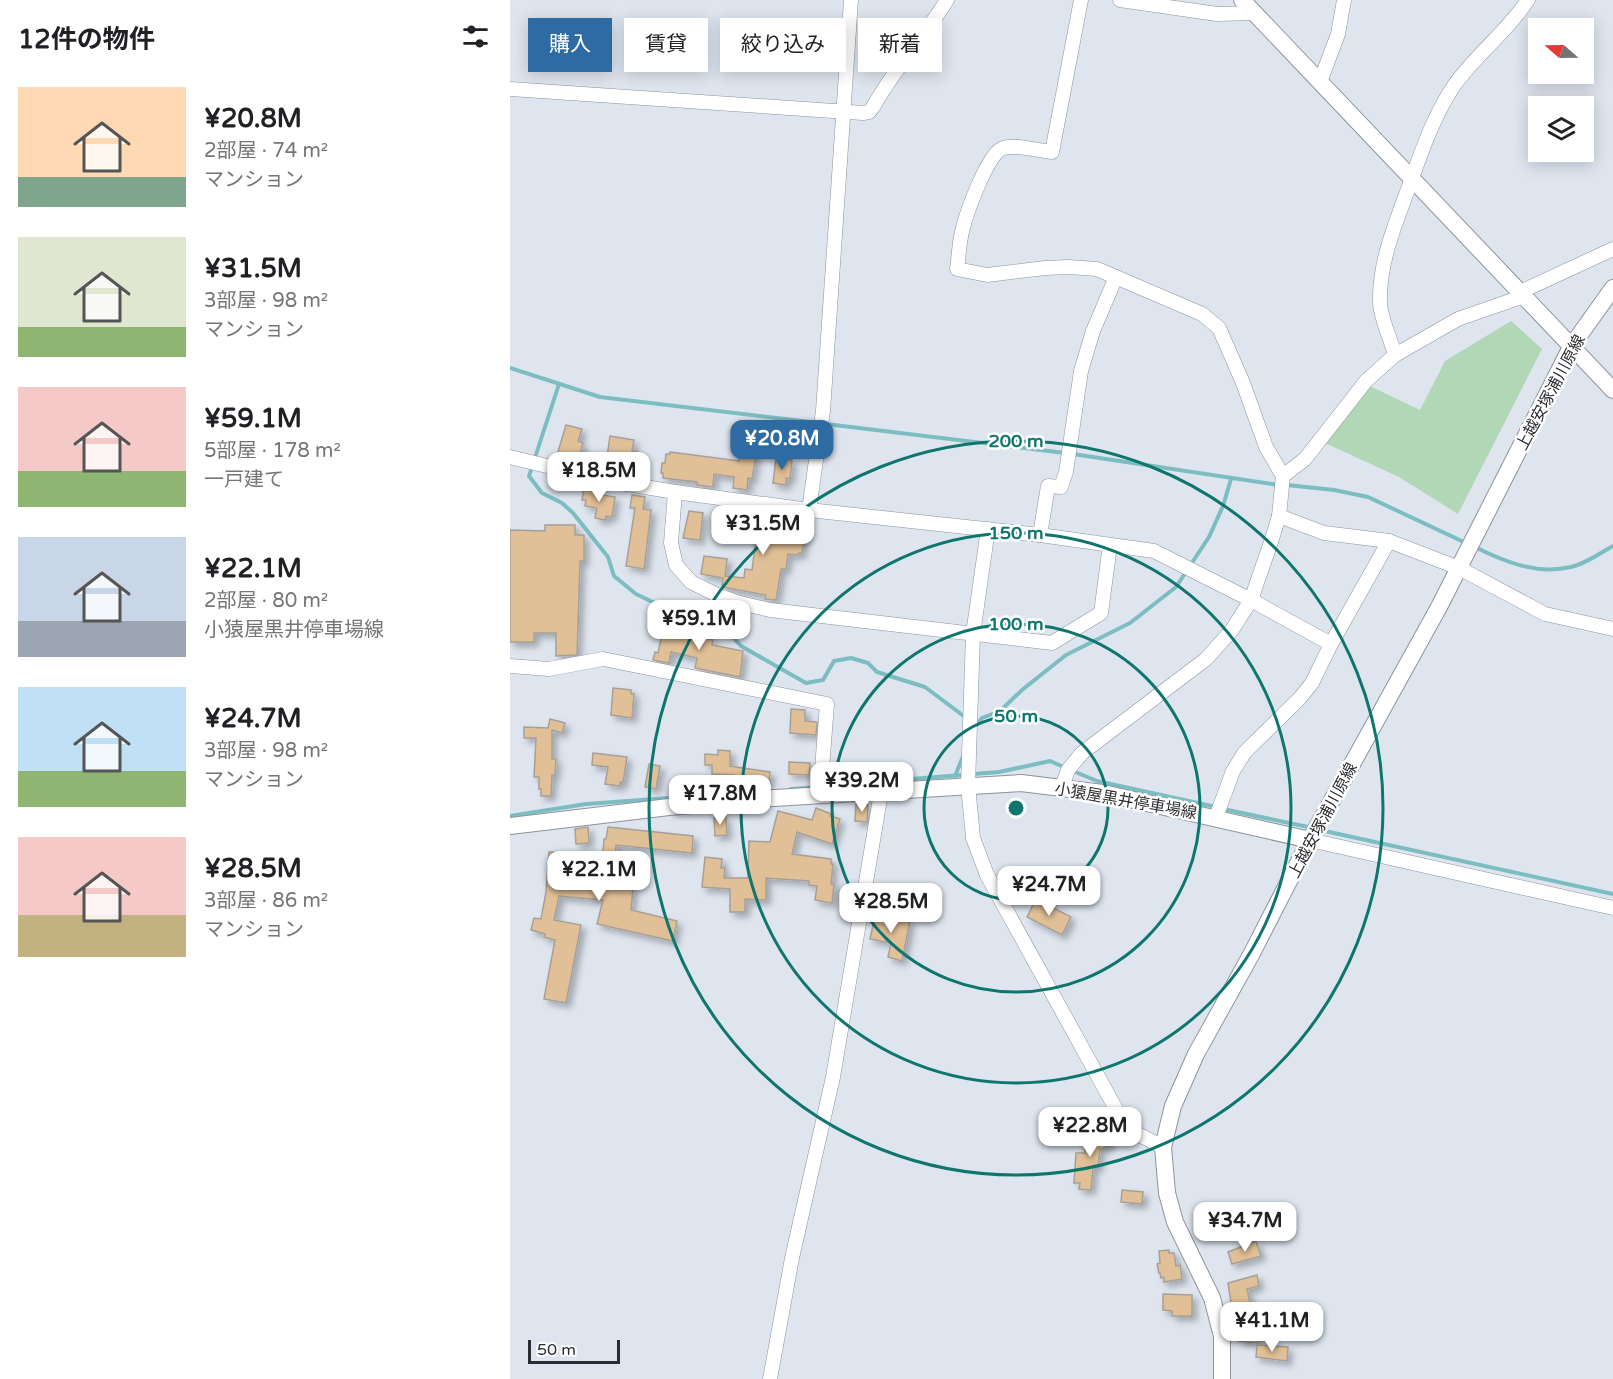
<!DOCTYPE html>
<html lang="ja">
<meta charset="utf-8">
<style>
:root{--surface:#fff;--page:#f6f6f6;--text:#202124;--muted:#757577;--accent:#2e6ba2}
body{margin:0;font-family:"Varela Round","Noto Sans JP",sans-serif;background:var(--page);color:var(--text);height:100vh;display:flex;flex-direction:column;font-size:22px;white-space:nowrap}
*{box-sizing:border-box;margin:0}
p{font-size:20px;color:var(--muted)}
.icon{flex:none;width:33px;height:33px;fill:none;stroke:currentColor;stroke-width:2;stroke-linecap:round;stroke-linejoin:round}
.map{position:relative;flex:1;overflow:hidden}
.side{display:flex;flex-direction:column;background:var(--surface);width:510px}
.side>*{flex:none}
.top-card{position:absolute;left:18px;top:18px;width:570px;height:54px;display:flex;gap:12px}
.needle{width:39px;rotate:290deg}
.buttons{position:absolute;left:1018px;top:18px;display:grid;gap:12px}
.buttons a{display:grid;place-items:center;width:66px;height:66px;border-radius:0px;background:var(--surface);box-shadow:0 3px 15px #0003;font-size:30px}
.scale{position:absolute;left:18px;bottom:15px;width:92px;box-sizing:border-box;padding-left:6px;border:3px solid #2b2e31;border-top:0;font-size:16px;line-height:21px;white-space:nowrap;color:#2b2e31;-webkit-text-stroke:4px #fff;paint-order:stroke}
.price{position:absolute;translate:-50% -51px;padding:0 14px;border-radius:12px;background:#fff;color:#222;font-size:20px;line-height:39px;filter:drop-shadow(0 2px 3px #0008)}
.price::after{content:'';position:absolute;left:50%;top:36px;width:18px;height:14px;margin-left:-9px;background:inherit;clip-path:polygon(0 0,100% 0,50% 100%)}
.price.current{background:var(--accent);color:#fff}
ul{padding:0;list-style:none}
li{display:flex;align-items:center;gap:18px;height:150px;padding:0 18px}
li span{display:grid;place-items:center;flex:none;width:168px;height:120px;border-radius:0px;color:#555}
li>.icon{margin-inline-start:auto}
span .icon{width:72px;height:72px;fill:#fffc;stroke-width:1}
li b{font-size:26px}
h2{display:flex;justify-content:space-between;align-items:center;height:72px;padding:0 18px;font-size:26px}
.tag{padding:0 21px;border-radius:0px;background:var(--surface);box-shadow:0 3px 15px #0003;font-size:21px;line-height:54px}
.tag.current{background:var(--accent);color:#fff}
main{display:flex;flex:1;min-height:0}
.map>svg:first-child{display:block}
.green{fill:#b1d7b7}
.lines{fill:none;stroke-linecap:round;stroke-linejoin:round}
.stream{stroke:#7cbdc2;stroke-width:4}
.building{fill:#e1c097;stroke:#a7a097;stroke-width:1.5;filter:url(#shadow)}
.minor-casing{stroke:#8c939c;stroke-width:15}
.major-casing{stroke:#8c939c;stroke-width:18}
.minor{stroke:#fff;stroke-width:14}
.major{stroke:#fff;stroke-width:16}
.ring{fill:none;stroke:#0f766e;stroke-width:3}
.labels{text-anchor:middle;stroke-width:5;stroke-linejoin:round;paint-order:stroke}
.street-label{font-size:16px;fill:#2b2e31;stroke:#fff}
.centre{fill:#0f766e;stroke:#fff;stroke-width:3}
.ring-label{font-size:18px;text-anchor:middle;font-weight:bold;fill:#0f766e;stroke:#fff;stroke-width:5;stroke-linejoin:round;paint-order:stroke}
</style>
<main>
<section class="side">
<h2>12件の物件<svg class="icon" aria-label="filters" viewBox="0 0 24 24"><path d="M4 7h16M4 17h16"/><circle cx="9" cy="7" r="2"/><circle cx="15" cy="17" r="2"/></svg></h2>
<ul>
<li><span style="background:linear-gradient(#ffd9b3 75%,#7fa58c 0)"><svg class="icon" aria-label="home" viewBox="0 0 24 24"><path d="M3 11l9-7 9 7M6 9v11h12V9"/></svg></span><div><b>¥20.8M</b><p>2部屋 · 74 m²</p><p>マンション</p></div></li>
<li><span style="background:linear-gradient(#dfe7d0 75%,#8fb573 0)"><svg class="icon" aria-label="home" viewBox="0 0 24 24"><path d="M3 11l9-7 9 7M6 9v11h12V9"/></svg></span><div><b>¥31.5M</b><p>3部屋 · 98 m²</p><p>マンション</p></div></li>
<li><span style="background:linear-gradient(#f6c9c9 70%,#8fb573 0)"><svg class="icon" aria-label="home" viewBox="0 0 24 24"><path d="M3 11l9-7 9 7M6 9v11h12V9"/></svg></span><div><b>¥59.1M</b><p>5部屋 · 178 m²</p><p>一戸建て</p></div></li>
<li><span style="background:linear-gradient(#c9d6e8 70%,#9aa5b1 0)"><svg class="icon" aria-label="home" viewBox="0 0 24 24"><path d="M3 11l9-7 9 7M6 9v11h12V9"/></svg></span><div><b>¥22.1M</b><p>2部屋 · 80 m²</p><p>小猿屋黒井停車場線</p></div></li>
<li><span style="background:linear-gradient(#bfe0f5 70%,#8fb573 0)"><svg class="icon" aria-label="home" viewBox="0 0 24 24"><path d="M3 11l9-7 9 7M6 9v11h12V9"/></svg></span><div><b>¥24.7M</b><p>3部屋 · 98 m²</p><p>マンション</p></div></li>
<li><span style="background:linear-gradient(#f6c9c9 65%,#c2b280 0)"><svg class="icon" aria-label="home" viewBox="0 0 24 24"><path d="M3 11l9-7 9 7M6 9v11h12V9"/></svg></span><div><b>¥28.5M</b><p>3部屋 · 86 m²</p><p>マンション</p></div></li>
</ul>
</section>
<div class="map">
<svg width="1103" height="1379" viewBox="0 0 1103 1379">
<defs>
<filter id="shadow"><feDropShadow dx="4.5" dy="4.5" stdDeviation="3" flood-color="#0004"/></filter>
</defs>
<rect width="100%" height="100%" fill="#dee5ef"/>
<path class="green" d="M1001 321 1032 349 948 514 889 477 815 443 860 386 910 410 935 361Z"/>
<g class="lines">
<g class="stream">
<path d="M0 368 90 397 308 423"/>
<path d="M49 384 19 476 32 493 52 503 63 513 98 557 104 576 126 594 153 607 199 615 209 622 231 646 296 683 313 680 324 661 341 658 358 663 367 672 415 687 455 717"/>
<path d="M316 424 555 453"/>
<path d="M563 454 769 485"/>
<path d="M777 485 824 490 858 497 956 543"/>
<path d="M965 547C995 562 1027 575 1061 567 1075 564 1090 553 1103 546"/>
<path d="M464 728 472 718 490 711 512 690 556 655 620 623 666 587 699 537 713 506 721 479"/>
<path d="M563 771 587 781 706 807"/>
<path d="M445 776 454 754"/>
<path d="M314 786 489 772 540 761 556 768"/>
<path d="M281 789 307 787"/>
<path d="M713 809 803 828"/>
<path d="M0 816 76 804 214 794"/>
<path d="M810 830 1103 894"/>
</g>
</g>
<g class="building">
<path d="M56 425 72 429 68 441 73 443 69 458 48 452Z"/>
<path d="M100 436 124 440 122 451 128 452 126 462 121 461 120 468 96 464Z"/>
<path d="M160 452 229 461 230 452 246 454 242 479 238 478 237 490 223 488 224 477 204 474 203 487 187 485V482L153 478V473H151L152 463H155L156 454H160Z"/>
<path d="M266 458 282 460 280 479 276 478V485L263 483Z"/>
<path d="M74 486 87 488 86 494 105 497 102 517 96 516 95 520 85 518 87 508 75 506 76 500H72Z"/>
<path d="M122 495 135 497 133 509 141 510 134 569 116 566 125 508H120Z"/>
<path d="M179 511 193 513 190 540 173 538Z"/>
<path d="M243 512 280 517V522L286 523V526L295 527 292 553H289L288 555 278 554 276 569H271L266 600 255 599 256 595 212 587 213 578 191 574 194 556 217 559 215 576 234 578 235 569 242 570 246 540 239 539Z"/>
<path d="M35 525H65V535H74V561H70L67 655 46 656V633H24V642H0V530L35 531Z"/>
<path d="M154 624 194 633 193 637 203 640 202 645 233 651 230 677 185 668 187 658 161 652 159 663 143 660 145 652 148 653Z"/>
<path d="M103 688 121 690V694H124L122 718 101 715Z"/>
<path d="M281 709 295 710V721L307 722 306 735 280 733Z"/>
<path d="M40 719 55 723 52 733 42 730V759H46L45 775H42L41 796H31V789H29V777H24L26 738H14V727L38 728Z"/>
<path d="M208 750 220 751V766L260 772 259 782 240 780 239 786 223 783 224 775 202 774V765H195V754L208 755Z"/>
<path d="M83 753 117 757 113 782H110V786L95 784 98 767 82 765Z"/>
<path d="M279 762 300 763 299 775 279 774Z"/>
<path d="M139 764 150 766 146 789 135 787Z"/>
<path d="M346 804 358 805 357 822 345 821Z"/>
<path d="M306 808 321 814 320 816 330 819 322 844 287 832 282 854 321 859V864H323L321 884H324L322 903 305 900 307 886 299 885V881L256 878V900L235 899V912H220V889L192 887 195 857 212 859 211 868H215L214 878H238L239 841 260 842 268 811 302 820Z"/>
<path d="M216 817 217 835 205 836 204 818Z"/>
<path d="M78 827 79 843 66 844 65 829Z"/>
<path d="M98 827 183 836 182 853 106 845 103 879 111 880 110 886 123 888 121 910 167 921 163 941 87 924 93 900 49 896 44 920 71 925 56 1003 34 999 45 940 34 937 35 934 21 930 24 918 31 919 36 892 39 852 58 853 56 874 91 877 94 839H96Z"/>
<path d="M526 899 561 917 552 935 517 917Z"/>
<path d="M371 914 400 921 392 961 378 957 381 943 360 939 365 916 371 917Z"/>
<path d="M599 1129 600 1145 594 1147V1149H590L588 1167H583L581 1190 569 1189 570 1183H564L566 1153H575L574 1136 584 1135V1130Z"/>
<path d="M612 1190 633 1192 632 1204 611 1202Z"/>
<path d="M746 1241 751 1256 722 1264 718 1252Z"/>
<path d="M659 1250V1253H664L666 1266 670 1265 672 1279 654 1282V1277L651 1278 650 1273H649L647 1264 650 1263 649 1251Z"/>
<path d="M747 1275 749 1286 737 1289 744 1320H751L748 1343 728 1341 731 1307 722 1309 718 1283Z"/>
<path d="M653 1294 682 1295V1316H662V1311L653 1310Z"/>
<path d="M747 1345 778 1347 777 1361 746 1357Z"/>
</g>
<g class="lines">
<defs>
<g id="minor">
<path d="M610 0 707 14 744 13"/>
<path d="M810 82 828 34 834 0"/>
<path d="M0 89 353 113 359 112 363 107C384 69 414 37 437 0"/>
<path d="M1010 292 1103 249"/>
<path d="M885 355C881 340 870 317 870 302 869 264 884 227 897 192 910 156 922 119 943 87 965 55 997 32 1018 0"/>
<path d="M0 457 99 481 165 492 299 510 530 535 644 551 741 600 821 644 879 541"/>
<path d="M773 476 795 459 856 381 885 355 948 319 1014 296"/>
<path d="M165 492 161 543 166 565 181 582 207 595 230 603 260 610 542 643 591 613 600 545"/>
<path d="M299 510 313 411 341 0"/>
<path d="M769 516 814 533 879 541 949 568 1035 614 1103 629"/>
<path d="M478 529 463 634 458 785 463 838 477 875 612 1120 620 1130 653 1147"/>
<path d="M530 535 538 486 551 487 556 472 571 371 583 331 606 277"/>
<path d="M0 666 39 669 93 659 317 704 310 795"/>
<path d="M552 787 558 770 572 753 696 659 722 630 741 600 761 542 769 516 773 476 756 447 733 383 709 328 692 314 587 269 559 267 535 268 477 275 447 269C449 256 449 241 453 228 457 211 477 157 491 149 502 143 529 151 542 152L571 0"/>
<path d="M706 817 723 771 735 752 790 698 802 683 821 644"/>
<path d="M800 840 1103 908"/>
<path d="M260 1379 282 1258 323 1077 371 793"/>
</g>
<g id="major">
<path d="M732 0 1103 390"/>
<path d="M0 826 159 807 248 799 511 783 593 793 800 840"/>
<path d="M712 1379V1336L702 1298 665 1222 657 1193 653 1147 663 1106 686 1054 741 955 800 840 929 607 1061 347 1103 288"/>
</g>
</defs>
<use href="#minor" class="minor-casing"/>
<use href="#major" class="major-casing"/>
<use href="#minor" class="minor"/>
<use href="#major" class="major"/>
</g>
<g class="ring">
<circle cx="506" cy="808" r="92"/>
<circle cx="506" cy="808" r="184"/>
<circle cx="506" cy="808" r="275"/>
<circle cx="506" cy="808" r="367"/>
</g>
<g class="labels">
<g class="street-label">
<text transform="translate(1040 392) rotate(-62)" y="6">上越安塚浦川原線</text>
<text transform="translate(616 800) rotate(10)" y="6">小猿屋黒井停車場線</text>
<text transform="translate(812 820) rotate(-62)" y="6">上越安塚浦川原線</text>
</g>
</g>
<circle cx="506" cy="808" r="9" class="centre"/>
<g class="ring-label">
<text x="506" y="447">200 m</text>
<text x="506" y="539">150 m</text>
<text x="506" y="630">100 m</text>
<text x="506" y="722">50 m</text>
</g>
</svg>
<div class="buttons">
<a><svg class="needle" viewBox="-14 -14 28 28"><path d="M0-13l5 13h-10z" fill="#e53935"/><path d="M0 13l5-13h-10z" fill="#757577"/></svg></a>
<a><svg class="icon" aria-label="layers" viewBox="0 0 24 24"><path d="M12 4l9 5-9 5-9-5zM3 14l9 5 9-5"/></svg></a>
</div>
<div class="scale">50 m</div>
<b class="price current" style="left:272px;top:471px">¥20.8M</b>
<b class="price" style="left:89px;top:503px">¥18.5M</b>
<b class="price" style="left:253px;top:556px">¥31.5M</b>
<b class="price" style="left:189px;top:651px">¥59.1M</b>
<b class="price" style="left:352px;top:813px">¥39.2M</b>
<b class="price" style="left:210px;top:826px">¥17.8M</b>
<b class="price" style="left:89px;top:902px">¥22.1M</b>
<b class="price" style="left:539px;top:917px">¥24.7M</b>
<b class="price" style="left:381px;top:934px">¥28.5M</b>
<b class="price" style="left:580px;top:1158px">¥22.8M</b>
<b class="price" style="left:735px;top:1253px">¥34.7M</b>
<b class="price" style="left:762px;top:1353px">¥41.1M</b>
<div class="top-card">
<a class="tag current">購入</a>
<a class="tag">賃貸</a>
<a class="tag">絞り込み</a>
<a class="tag">新着</a>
</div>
</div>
</main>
